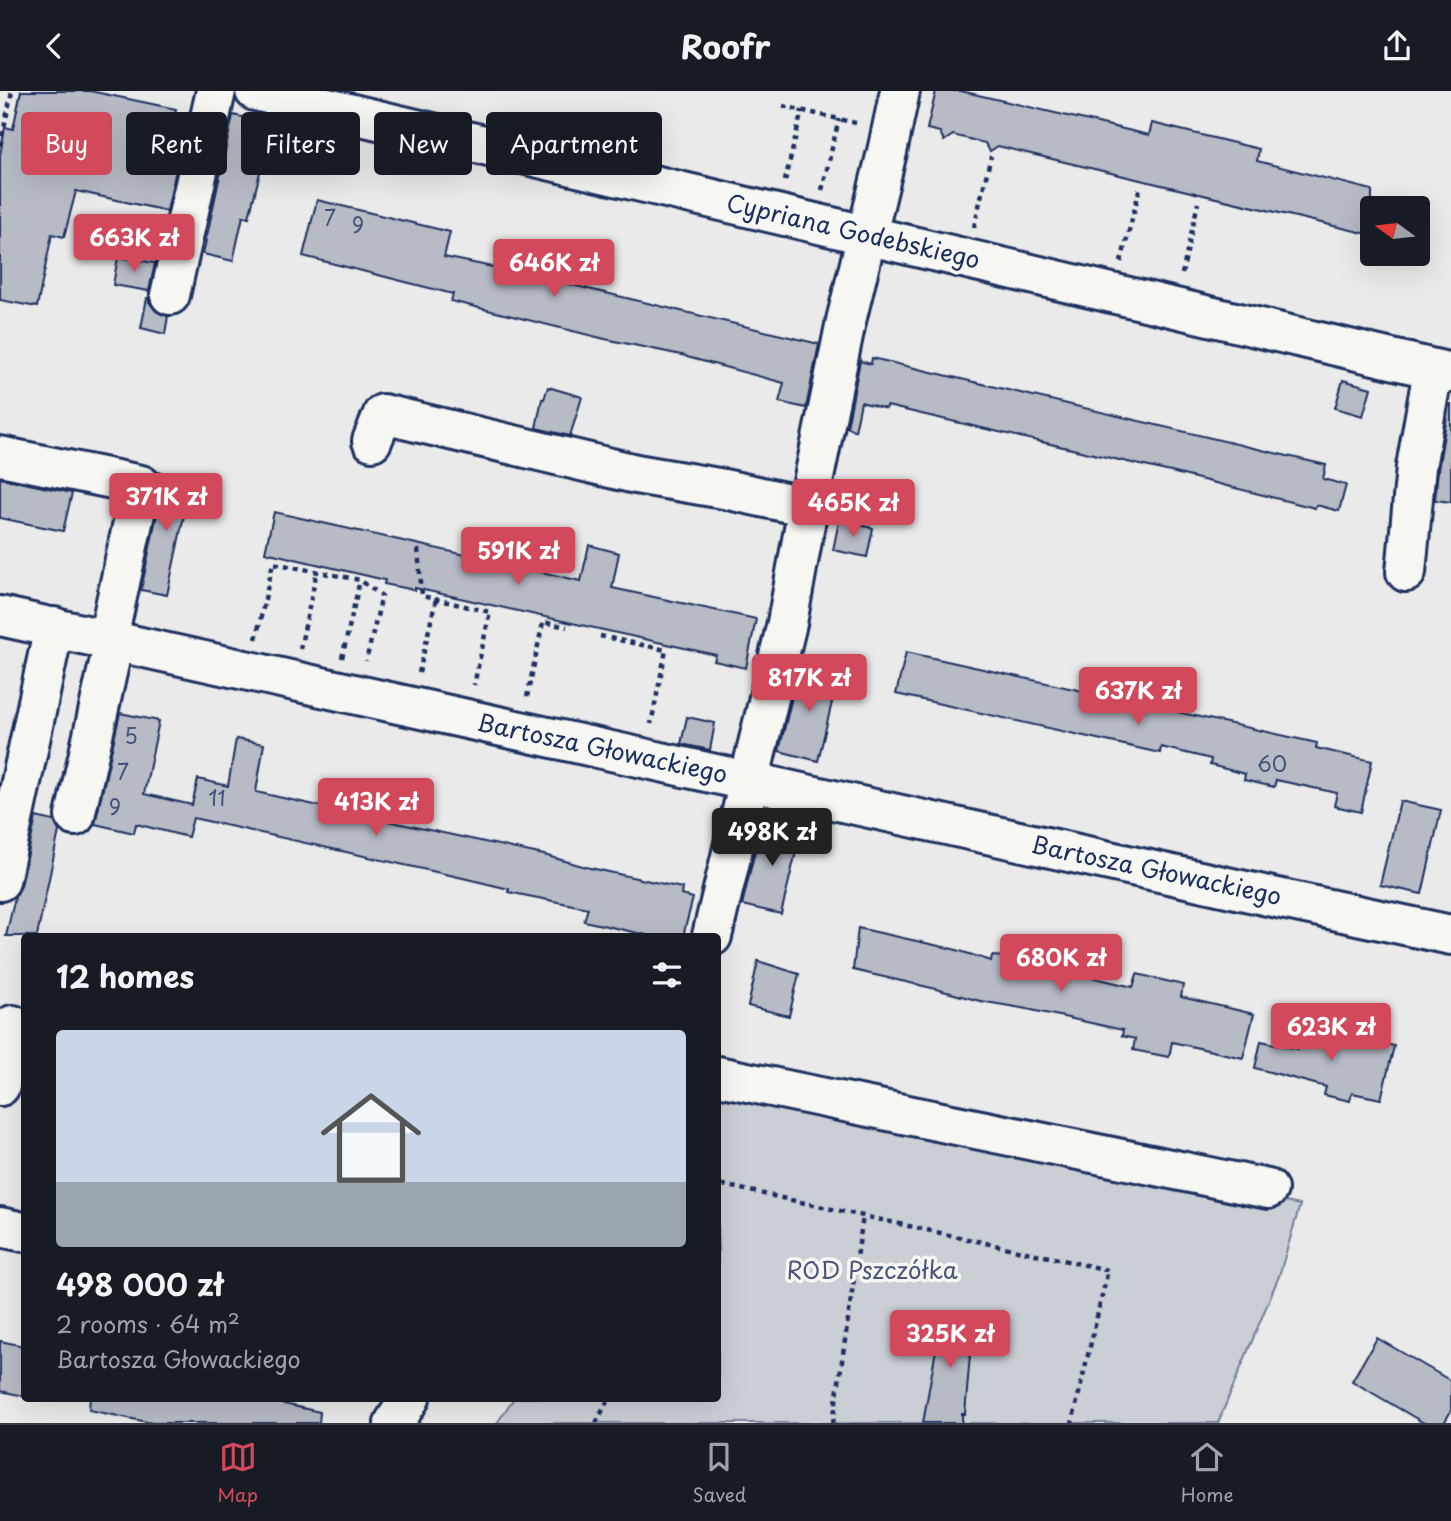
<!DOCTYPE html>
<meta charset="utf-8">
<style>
:root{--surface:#171b24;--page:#20242c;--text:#f1f3f6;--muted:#9ea1a6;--line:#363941;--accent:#d1495b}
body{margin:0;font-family:"Playpen Sans",sans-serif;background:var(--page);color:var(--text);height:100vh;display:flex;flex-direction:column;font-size:26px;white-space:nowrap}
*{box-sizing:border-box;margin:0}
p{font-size:23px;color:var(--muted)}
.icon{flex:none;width:38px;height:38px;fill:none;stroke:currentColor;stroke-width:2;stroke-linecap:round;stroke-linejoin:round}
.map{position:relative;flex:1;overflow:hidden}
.panel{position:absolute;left:21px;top:842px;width:700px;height:469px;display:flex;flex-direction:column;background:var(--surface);border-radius:7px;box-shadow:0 7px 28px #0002}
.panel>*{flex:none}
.guide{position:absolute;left:21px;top:21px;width:700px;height:63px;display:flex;gap:14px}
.needle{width:46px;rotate:285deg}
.fabs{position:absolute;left:1360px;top:105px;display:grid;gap:14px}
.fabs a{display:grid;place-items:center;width:70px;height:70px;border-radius:7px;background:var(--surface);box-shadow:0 7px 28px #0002;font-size:35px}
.price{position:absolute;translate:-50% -60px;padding:0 16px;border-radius:7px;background:var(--accent);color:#fff;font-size:23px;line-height:46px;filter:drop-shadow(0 2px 4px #0008)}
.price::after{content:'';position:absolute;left:50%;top:42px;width:21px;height:16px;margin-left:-10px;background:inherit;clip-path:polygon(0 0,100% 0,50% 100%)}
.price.active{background:#222;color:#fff}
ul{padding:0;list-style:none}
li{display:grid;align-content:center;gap:14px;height:371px;padding:0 35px}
li span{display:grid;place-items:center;height:217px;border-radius:7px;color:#555}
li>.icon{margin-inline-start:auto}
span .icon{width:126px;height:126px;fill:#fffc;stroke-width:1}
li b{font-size:30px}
h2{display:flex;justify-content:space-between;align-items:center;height:84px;padding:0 35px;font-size:30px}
.pill{padding:0 24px;border-radius:7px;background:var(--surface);box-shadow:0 7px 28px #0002;font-size:24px;line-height:63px}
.pill.active{background:var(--accent);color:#fff}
header{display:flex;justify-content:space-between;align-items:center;height:91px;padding:0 35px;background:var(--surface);font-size:32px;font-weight:700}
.menu{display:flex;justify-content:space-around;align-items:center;height:98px;border-top:2px solid var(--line);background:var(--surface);font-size:19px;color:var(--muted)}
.menu a{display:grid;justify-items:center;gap:4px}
.menu .active{color:var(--accent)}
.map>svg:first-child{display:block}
.green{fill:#caced5;stroke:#727e9a;stroke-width:2}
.building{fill:#b6bbc6;stroke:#1b2f5e;stroke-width:2}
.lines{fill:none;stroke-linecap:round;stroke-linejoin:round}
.minor-casing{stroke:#1b2f5e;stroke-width:44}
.path{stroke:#1b2f5e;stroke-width:4.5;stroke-dasharray:5 5;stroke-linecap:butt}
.minor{stroke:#f6f6f2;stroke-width:38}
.labels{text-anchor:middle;stroke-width:7;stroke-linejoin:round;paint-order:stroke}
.number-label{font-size:21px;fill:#425278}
.street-label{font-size:24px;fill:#1b2f5e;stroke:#f6f6f2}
.park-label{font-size:24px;fill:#47577c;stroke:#f6f6f2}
</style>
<header><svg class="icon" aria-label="back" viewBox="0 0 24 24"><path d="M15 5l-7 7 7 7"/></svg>Roofr<svg class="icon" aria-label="share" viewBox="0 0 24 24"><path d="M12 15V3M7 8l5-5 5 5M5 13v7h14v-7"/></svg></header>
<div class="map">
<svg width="1451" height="1332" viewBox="0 0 1451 1332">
<rect width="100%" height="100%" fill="#e9eae9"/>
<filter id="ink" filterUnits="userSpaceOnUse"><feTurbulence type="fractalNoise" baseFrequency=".0143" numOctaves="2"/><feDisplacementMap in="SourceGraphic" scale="14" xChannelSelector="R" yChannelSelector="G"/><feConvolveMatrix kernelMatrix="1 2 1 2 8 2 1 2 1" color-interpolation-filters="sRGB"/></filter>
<g filter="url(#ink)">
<path class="green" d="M718 994 1300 1114 1279 1185 1218 1332H497L514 1307H718Z"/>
<g class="building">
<path d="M21 0H90L176 18 166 71 177 74 167 120 76 100 64 146 52 143 37 216 0 209V64L5 36 13 38Z"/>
<path d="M936 0H961L1149 44 1152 32 1259 58 1257 70 1372 99V144L1010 58 998 55 990 60 985 52 953 44 944 50 940 41 927 38Z"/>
<path d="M233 24 269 32 264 65 249 126 243 125 233 170 203 163Z"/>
<path d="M317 109 450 141 444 166 526 183 819 253 806 317 779 311 784 292 687 266 686 265 605 248 451 210 453 203 303 165Z"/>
<path d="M118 166 155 172 149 200 113 194Z"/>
<path d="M147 207H149V211L156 220 168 225 165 243 141 237Z"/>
<path d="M872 267 1326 374 1323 388 1346 394 1339 420 1316 414 1315 417 1175 382 887 315 886 318 861 311 855 340 847 336 860 270 871 273Z"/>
<path d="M1343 289 1371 297 1363 325 1335 317Z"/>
<path d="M548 296 582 306 570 345 536 337 542 308H544Z"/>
<path d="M1449 313H1451V411L1435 409 1438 379Z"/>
<path d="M158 381 192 387 167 504 141 499 162 399V388Z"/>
<path d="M0 387 72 402 63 440 0 427Z"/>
<path d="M274 421 581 490 589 454 619 462 612 497 756 528 746 577 714 570 716 564 415 497V499L384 493 385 489 265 461Z"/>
<path d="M839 430 873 437 867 466 833 459Z"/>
<path d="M906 561 1317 652 1316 657 1372 670 1361 721 1334 715 1337 702 1276 689 1274 696 1244 689 1245 683 1210 674 1211 668 1161 656 1160 662 896 603Z"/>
<path d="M799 577 838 586 818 670 779 660Z"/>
<path d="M120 622 159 630 144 703 192 714 198 688 228 695 236 648 264 653 256 701 328 717 327 722 374 731V727L544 764 586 776 682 797 681 804 693 807 683 845H651L584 830 588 817 508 801 509 798 463 787 193 727 188 746 136 733 134 742 95 733Z"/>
<path d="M687 626 715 632 710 659 681 653Z"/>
<path d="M1400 710 1441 719 1422 803 1380 794Z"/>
<path d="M36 726 54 730 59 740 37 845H6L15 806 21 795Z"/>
<path d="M762 731 801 740 781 823 742 814Z"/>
<path d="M858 837 957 859 991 870 992 865 1007 866 1133 896 1137 883 1183 894 1181 906 1254 923 1243 967 1172 951 1169 966 1133 959 1135 948 1122 945 1123 939 1027 918 980 910 932 897 853 879Z"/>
<path d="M758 870 799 883 789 925 748 915Z"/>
<path d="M1303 934 1394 955 1381 1008 1352 1002 1350 1010 1324 1004 1326 996 1255 977 1261 950 1298 958Z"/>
<path d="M937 1222 973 1228 965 1323H962V1332H923L937 1253H933Z"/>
<path d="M1377 1247 1451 1290V1320L1444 1332H1424L1352 1290Z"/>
<path d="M0 1250 24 1255V1305L0 1300Z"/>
<path d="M90 1307H257L320 1321 319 1332H152L89 1319Z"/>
</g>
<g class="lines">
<defs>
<g id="minor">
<path d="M255 0 1451 282"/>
<path d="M170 204 216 0"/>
<path d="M372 350 383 323 636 383 724 398 808 416"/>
<path d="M0 365 141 394 108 548"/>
<path d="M1406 481 1416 376 1433 279"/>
<path d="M0 525 1268 805 1451 844"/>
<path d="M75 725 114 550"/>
<path d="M0 790 54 536"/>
<path d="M712 845 787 532 808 416 846 230 887 61 900 0"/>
<path d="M718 985 1268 1098"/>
<path d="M0 995 13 934"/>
<path d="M0 1136 24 1141"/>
<path d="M394 1332 410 1307"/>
</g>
</defs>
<use href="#minor" class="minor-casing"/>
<g class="path">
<path d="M783 15 860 33"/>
<path d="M0 55 12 0"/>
<path d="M785 90 802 19"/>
<path d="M822 99 839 28"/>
<path d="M974 136 991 65"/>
<path d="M1121 171 1140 97"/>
<path d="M1182 183 1198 112"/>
<path d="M418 458 422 505 490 521 474 594"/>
<path d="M600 545 666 559 651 633"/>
<path d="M256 548 273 472 360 489 382 505 366 570"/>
<path d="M300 558 317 480"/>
<path d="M342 567 360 489"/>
<path d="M419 582 436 508"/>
<path d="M527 606 543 531 567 536"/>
<path d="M718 1104 723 1094 1108 1179 1072 1332"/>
<path d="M596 1332 609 1307"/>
<path d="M833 1332 863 1125"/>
</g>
<use href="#minor" class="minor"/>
</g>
</g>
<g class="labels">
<g class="number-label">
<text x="330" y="135">7</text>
<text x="358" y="142">9</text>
<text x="131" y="653">5</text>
<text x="1272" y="681">60</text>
<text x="123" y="689">7</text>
<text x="217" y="715">11</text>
<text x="115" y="724">9</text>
</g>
<g class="street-label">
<text transform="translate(853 141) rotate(13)" y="8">Cypriana Godebskiego</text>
<text transform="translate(602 658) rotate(12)" y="8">Bartosza Głowackiego</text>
<text transform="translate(1156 780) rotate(12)" y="8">Bartosza Głowackiego</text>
</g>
<g class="park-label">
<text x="872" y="1188">ROD Pszczółka</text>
</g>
</g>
</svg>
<div class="fabs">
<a><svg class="needle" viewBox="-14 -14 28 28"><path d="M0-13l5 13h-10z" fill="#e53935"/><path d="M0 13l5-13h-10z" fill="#9ea1a6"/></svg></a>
</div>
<b class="price" style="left:134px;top:183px">663K zł</b>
<b class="price" style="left:554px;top:208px">646K zł</b>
<b class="price" style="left:166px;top:442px">371K zł</b>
<b class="price" style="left:853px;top:448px">465K zł</b>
<b class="price" style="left:518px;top:496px">591K zł</b>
<b class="price" style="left:809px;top:623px">817K zł</b>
<b class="price" style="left:1138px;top:636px">637K zł</b>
<b class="price" style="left:376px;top:747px">413K zł</b>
<b class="price active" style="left:772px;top:777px">498K zł</b>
<b class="price" style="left:1061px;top:903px">680K zł</b>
<b class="price" style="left:1331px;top:972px">623K zł</b>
<b class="price" style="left:950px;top:1279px">325K zł</b>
<div class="guide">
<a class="pill active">Buy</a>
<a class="pill">Rent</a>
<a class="pill">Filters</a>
<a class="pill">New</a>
<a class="pill">Apartment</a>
</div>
<section class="panel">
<h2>12 homes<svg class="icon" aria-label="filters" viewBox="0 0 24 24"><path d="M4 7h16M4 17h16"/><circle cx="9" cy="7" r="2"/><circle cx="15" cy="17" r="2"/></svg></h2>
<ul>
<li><span style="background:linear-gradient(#c9d6e8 70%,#9aa5b1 0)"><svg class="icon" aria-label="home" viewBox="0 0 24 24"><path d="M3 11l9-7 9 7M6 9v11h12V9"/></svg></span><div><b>498 000 zł</b><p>2 rooms · 64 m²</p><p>Bartosza Głowackiego</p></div></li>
</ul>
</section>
</div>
<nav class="menu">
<a class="active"><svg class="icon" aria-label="map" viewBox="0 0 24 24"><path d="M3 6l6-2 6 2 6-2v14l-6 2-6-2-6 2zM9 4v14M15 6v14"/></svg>Map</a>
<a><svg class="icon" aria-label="saved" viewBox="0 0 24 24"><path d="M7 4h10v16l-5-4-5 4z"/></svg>Saved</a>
<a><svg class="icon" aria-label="home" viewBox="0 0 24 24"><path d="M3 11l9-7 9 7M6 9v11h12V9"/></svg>Home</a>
</nav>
